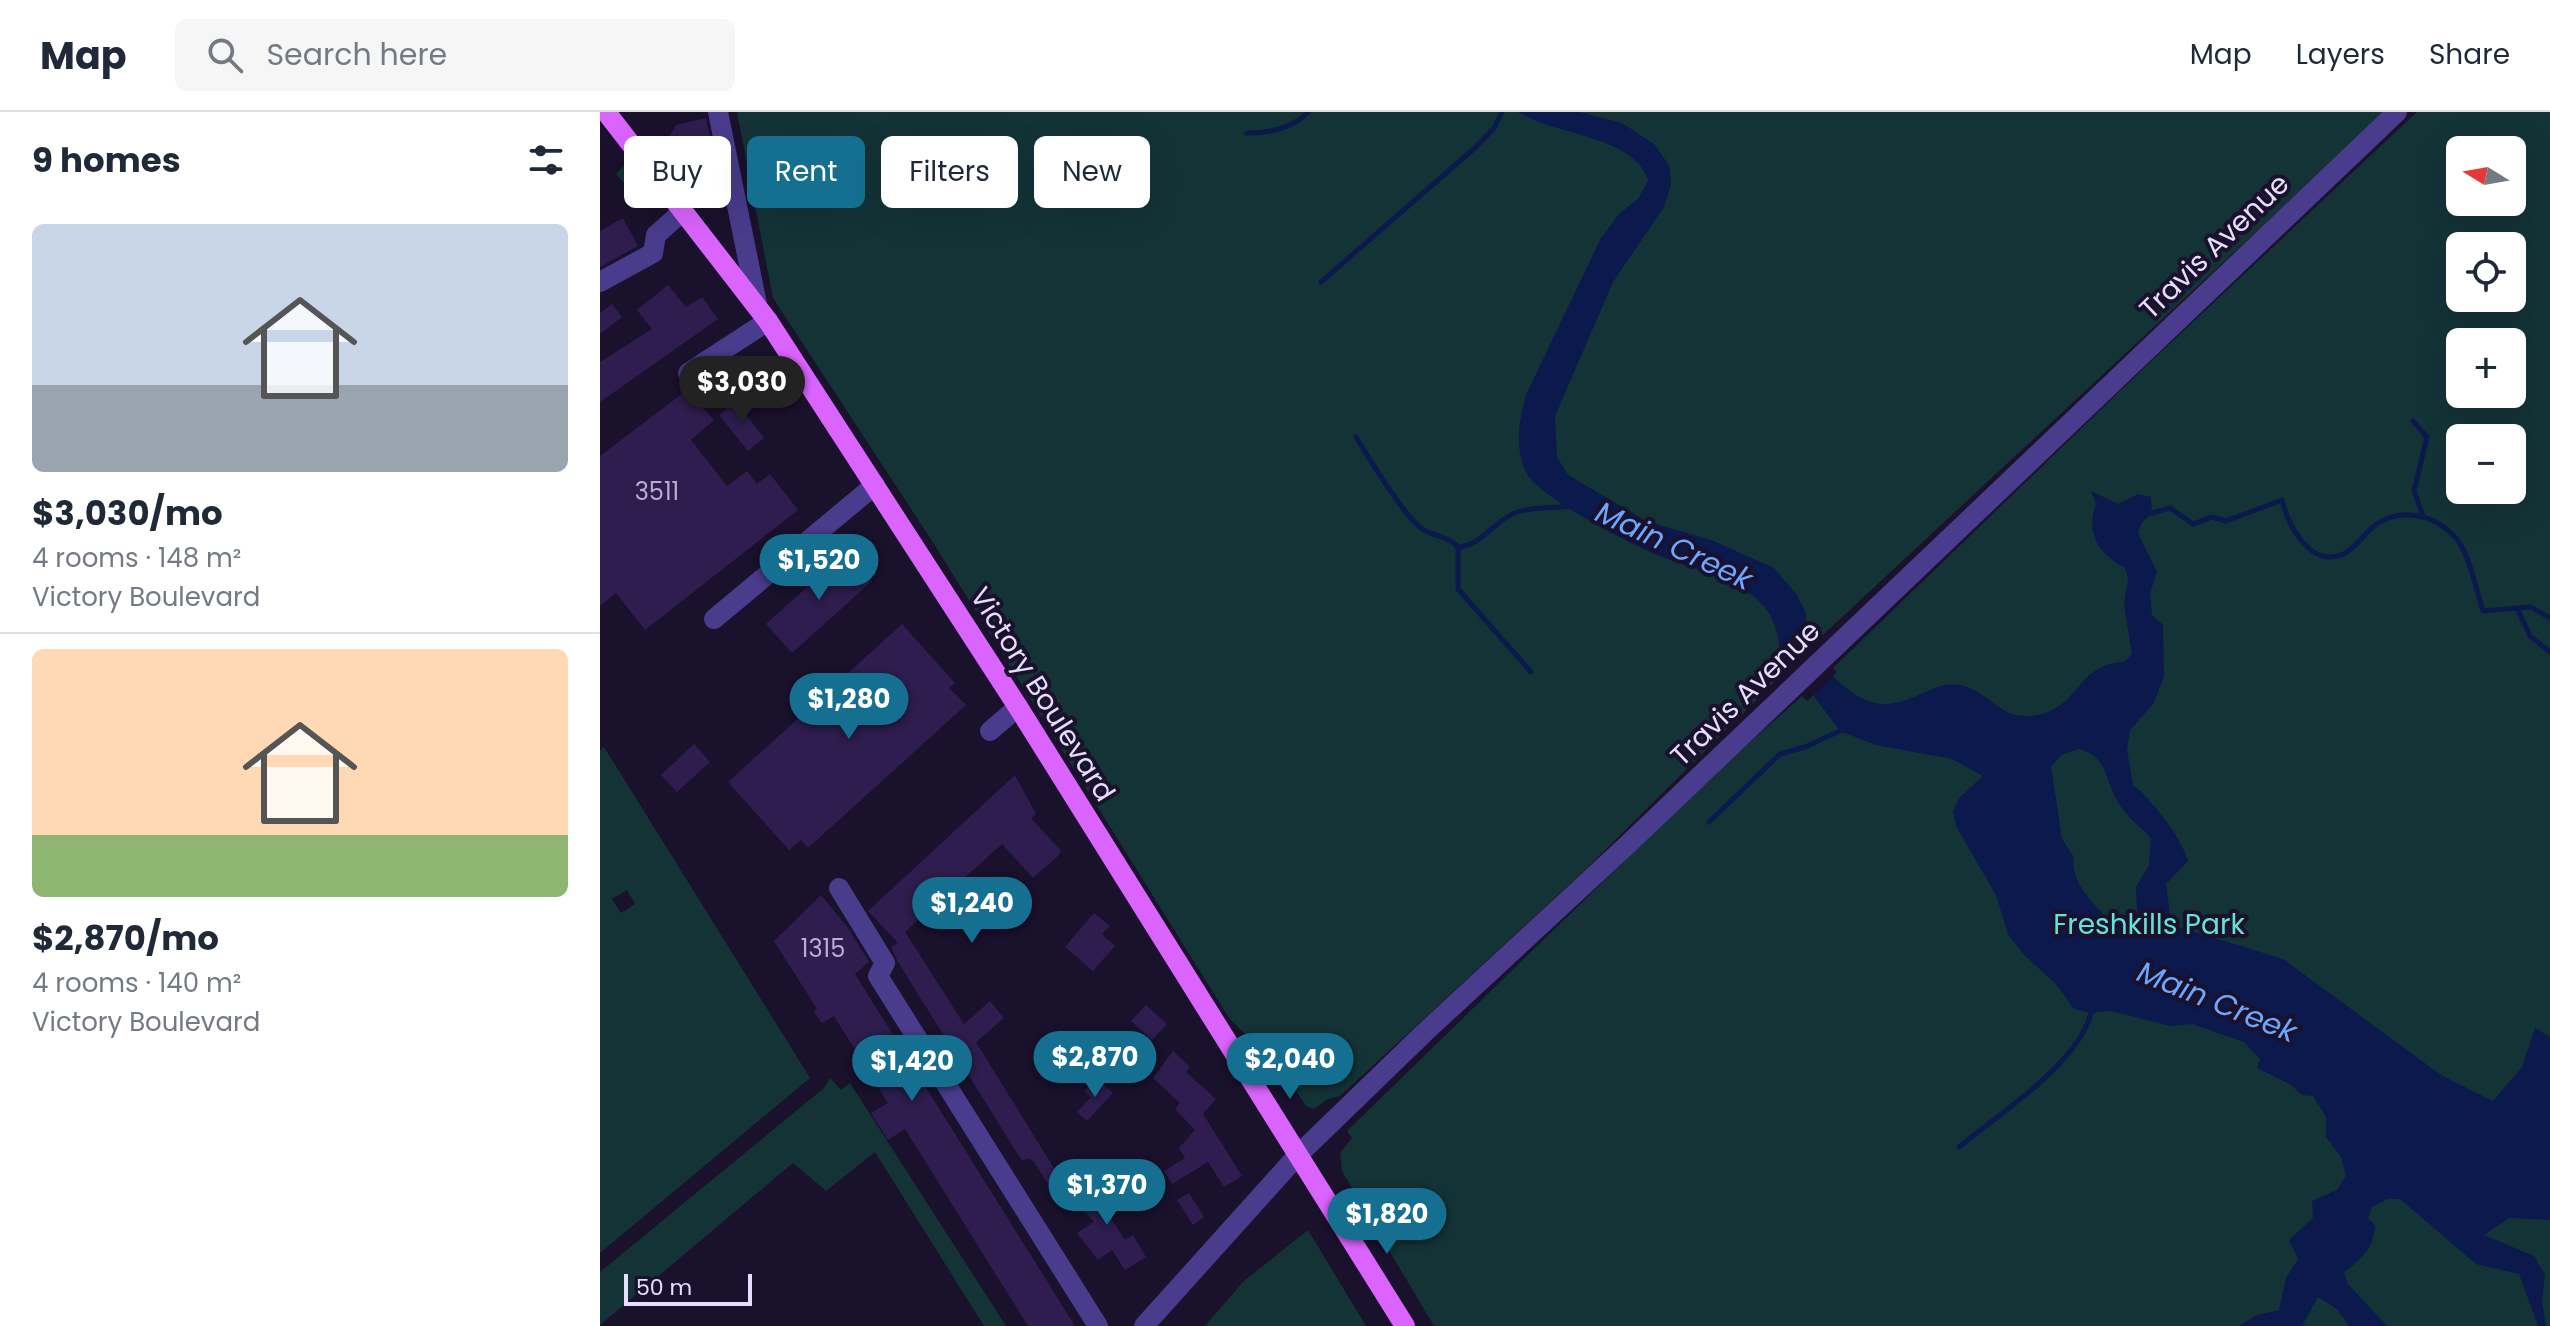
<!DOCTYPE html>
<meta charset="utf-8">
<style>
:root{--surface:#fff;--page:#f6f6f7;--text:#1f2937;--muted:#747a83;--line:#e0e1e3;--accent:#156f91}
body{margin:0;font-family:Poppins,sans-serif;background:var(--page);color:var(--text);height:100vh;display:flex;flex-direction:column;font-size:30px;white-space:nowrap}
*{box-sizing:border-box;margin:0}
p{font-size:26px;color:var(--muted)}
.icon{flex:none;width:44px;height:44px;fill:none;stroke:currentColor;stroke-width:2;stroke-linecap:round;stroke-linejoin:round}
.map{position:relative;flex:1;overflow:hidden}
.panel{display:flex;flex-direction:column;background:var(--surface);width:600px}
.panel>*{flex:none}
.top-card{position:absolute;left:24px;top:24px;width:760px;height:72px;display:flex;gap:16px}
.needle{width:52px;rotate:281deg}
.tools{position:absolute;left:1846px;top:24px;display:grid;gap:16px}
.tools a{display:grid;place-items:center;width:80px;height:80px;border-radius:12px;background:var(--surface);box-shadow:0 8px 32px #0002;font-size:40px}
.scale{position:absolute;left:24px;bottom:20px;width:128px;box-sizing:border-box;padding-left:8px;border:4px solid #e6ddff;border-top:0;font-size:22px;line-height:28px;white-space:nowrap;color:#e6ddff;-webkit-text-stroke:6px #1a112d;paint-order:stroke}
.price{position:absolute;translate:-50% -68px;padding:0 18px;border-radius:28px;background:var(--accent);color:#fff;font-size:26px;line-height:52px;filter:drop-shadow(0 2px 4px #0008)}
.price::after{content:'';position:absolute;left:50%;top:48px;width:24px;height:18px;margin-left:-12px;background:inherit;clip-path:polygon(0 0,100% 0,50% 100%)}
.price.selected{background:#222;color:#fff}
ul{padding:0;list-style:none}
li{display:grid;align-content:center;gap:16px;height:424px;padding:0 32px}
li+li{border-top:2px solid var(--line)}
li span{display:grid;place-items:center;height:248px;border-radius:12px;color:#555}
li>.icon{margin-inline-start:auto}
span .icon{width:144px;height:144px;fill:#fffc;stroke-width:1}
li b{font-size:34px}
h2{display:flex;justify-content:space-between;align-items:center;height:96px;padding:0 32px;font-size:34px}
.pill{padding:0 28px;border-radius:12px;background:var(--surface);box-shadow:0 8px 32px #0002;font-size:28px;line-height:72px}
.pill.selected{background:var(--accent);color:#fff}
header{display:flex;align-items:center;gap:48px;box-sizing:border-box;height:112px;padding:0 40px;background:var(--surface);border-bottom:2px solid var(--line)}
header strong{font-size:38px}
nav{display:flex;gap:44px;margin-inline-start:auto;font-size:28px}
.search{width:560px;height:72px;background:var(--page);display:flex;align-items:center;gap:20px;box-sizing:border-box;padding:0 28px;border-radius:12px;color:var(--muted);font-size:30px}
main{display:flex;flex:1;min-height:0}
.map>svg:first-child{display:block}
.green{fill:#143337;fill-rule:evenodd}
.water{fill:#0b194c;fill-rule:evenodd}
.pier{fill:#1a112d}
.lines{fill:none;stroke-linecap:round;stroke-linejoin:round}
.stream{stroke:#0b194c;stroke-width:5}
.building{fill:#2e1d4e}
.minor{stroke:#4a3c8c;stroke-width:20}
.major{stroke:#db64ff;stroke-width:20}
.labels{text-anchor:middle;stroke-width:8;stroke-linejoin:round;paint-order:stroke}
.number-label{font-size:24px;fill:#b8add3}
.street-label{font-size:28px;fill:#e6ddff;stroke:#1a112d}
.park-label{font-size:28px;fill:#65e2d5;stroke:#1a112d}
.water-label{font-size:30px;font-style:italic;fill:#6ba6ff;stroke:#1a112d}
</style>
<header>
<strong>Map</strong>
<div class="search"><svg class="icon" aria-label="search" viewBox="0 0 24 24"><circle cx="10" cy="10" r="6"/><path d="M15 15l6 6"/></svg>Search here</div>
<nav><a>Map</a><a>Layers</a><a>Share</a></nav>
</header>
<main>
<section class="panel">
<h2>9 homes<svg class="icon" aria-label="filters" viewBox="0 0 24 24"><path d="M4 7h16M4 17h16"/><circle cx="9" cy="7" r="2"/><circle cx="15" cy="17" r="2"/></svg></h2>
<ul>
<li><span style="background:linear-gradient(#c9d6e8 65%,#9aa5b1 0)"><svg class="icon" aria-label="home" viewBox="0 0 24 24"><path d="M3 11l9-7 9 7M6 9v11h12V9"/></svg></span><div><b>$3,030/mo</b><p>4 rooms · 148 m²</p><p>Victory Boulevard</p></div></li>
<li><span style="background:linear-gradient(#ffd9b3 75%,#8fb573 0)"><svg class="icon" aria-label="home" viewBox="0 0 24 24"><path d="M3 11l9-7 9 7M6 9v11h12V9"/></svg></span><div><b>$2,870/mo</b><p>4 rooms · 140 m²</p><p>Victory Boulevard</p></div></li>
</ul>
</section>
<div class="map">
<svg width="1950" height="1214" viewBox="0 0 1950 1214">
<rect width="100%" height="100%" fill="#1a112d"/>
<g class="green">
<path d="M137 0H1785L1211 534 986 757 740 984 728 987 714 997 706 994 668 936 661 938 629 906 334 432 173 186Z"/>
<path d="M1817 0H1950V1214H834L742 1059 740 1041 752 1026 747 1019 1116 660 1202 584 1207 589 1236 561 1233 556 1546 254ZM1860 38H1912V90H1860ZM1860 134H1912V186H1860ZM1860 230H1912V282H1860ZM1860 326H1912V378H1860Z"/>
<path d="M28 50 52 80 39 89 16 62Z"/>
<path d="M4 635 210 966 0 1141V638ZM27 778 35 792 21 801 12 787Z"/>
<path d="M230 966 241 978 250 971 406 1214H384L275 1040 226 1079 193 1051 0 1213V1160L224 976Z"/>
<path d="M708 1118 766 1214H605L644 1169Z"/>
</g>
<path class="water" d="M918 0H979L1022 11 1054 32 1069 53 1071 72 1064 95 1013 170 955 304 957 345 968 363 1046 409 1111 428 1174 456 1197 483 1205 499 1211 534 1237 560 1233 564C1296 629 1325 558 1367 575 1398 587 1403 613 1445 601 1480 590 1479 552 1524 550L1532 542 1524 493 1528 466 1525 456C1499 442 1485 421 1496 392L1491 379 1518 392 1538 382 1551 385 1552 401 1542 410 1538 421 1557 460 1550 481 1552 503 1563 513 1564 564 1554 591 1530 618 1527 638 1533 673C1552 688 1581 725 1588 749L1566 772 1571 810 1575 814 1683 847 1841 963 1893 989 1922 955 1935 916 1950 925V1108L1909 1106 1884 1123 1934 1144 1945 1163 1942 1190 1946 1214H1938L1919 1162 1876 1152 1800 1087H1787L1772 1095 1768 1106 1775 1114C1773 1137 1762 1147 1744 1160L1748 1172 1787 1214H1749L1737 1197 1718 1185 1702 1214H1639L1657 1203 1679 1198 1686 1166 1698 1147 1689 1128 1713 1106 1712 1089 1737 1078 1746 1064 1741 1045 1726 1025V1005L1713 984 1702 983 1691 973 1657 956 1660 947 1644 930 1592 912 1570 914 1511 899 1491 901 1474 897 1456 872 1425 844 1408 822 1396 783 1356 714 1353 699 1360 685 1383 664 1352 647 1276 633 1240 619 1213 583 1184 560C1179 540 1180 513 1165 496 1137 463 1100 460 1062 445 1035 435 939 385 927 362 914 337 919 309 926 283L1001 126 1019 102 1038 87 1048 69C1037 24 953 23 918 0ZM1478 637C1507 643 1504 666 1517 688 1525 703 1539 714 1551 726L1549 753 1536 775 1537 800 1525 806H1507C1492 791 1469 767 1474 745L1462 727 1451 655 1461 643Z"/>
<path class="pier" d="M1211 534 1237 560 1210 586 1181 563Z"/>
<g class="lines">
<g class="stream">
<path d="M647 21C669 21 693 16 708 0"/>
<path d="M721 170 877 34 894 16 902 0"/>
<path d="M1813 309 1827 325 1814 379 1823 404"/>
<path d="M756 325C769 346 805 407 824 418 837 425 847 424 858 435 882 434 894 408 917 400 934 395 957 396 974 394"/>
<path d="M1552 401 1570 396 1593 412 1612 405 1626 409 1682 388C1688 412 1709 455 1741 443 1753 439 1763 423 1773 415 1800 393 1839 403 1859 430 1871 448 1876 478 1883 499L1931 495 1950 506"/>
<path d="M858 435V477L931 560"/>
<path d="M1917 496 1930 524 1950 540"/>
<path d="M1109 710 1180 642 1205 635 1246 616"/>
<path d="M1359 1035C1399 1002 1484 948 1492 896"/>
</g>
</g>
<g class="building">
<path d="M106 6 114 45 90 51 78 31 69 25 76 13Z"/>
<path d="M23 106 38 134 0 155V119Z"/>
<path d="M68 173 86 195 102 185 118 207 0 290V250L52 217 37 198Z"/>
<path d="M12 192 22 205 0 222V201Z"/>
<path d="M87 278 114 308 91 328 127 374 147 359 157 372 170 362 198 398 45 518 16 481 0 494V344Z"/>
<path d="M141 285 152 298 146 303 164 326 148 339 119 303Z"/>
<path d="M246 440 272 469 192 541 166 512Z"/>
<path d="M302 512 355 571 349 576 366 593 208 736 201 728 189 738 128 670Z"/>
<path d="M94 632 110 650 77 680 61 663Z"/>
<path d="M415 663 436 702 431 706 461 739 458 744 433 766 402 732 305 820 364 912 390 889 404 906 376 930 457 1061 464 1057 474 1073 456 1085 434 1050 428 1046 422 1049 298 850 291 835 298 831 268 799Z"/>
<path d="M221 783 248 816 269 850 255 862 475 1214H428L305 1017 288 1028 271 1001 288 991 234 904 222 911 214 900 217 897 174 829Z"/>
<path d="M494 801 510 814 502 822 515 834 493 859 465 835Z"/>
<path d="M546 893 567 912 552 928 531 909Z"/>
<path d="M573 939 590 955 586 960 616 987 603 1002 642 1064 624 1075 608 1050 572 1072 564 1059 585 1046 579 1036 595 1018 575 997 580 991 553 966Z"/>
<path d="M496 966 513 981 487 1009 477 1000 491 985 484 979Z"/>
<path d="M503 1066 521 1094 510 1105 525 1128 533 1123 546 1145 525 1158 512 1138 498 1148 477 1121 494 1110 476 1090Z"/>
<path d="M589 1081 604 1105 593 1113 577 1088Z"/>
</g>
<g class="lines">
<g class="minor">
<path d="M118 0 157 192"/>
<path d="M0 170 53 141 56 123 83 99"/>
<path d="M88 261 168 209"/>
<path d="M114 507 275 373"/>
<path d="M390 619 418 595"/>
<path d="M239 776 285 851 278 864 498 1214"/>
<path d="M544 1214 697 1044 824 921 1024 736 1797 0"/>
</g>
<path class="major" d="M6 0 168 209 418 595 805 1214"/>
</g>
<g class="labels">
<g class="number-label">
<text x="57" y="388">3511</text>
<text x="223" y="845">1315</text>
</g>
<g class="street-label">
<text transform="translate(1614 134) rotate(-44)" y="10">Travis Avenue</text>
<text transform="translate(1145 581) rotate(-44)" y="10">Travis Avenue</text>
<text transform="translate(443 582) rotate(58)" y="10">Victory Boulevard</text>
</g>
<g class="park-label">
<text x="1549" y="822">Freshkills Park</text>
</g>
<g class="water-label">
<text transform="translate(1074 434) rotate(25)" y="10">Main Creek</text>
<text transform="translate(1617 890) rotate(22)" y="10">Main Creek</text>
</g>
</g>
</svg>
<div class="tools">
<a><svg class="needle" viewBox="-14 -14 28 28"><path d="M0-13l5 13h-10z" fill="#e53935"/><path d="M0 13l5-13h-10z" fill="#747a83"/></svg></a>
<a><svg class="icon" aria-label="locate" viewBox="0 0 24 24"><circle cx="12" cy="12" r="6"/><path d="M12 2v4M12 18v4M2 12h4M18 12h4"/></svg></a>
<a>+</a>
<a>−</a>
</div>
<div class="scale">50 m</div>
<b class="price selected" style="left:142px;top:312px">$3,030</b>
<b class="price" style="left:219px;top:490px">$1,520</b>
<b class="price" style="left:249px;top:629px">$1,280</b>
<b class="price" style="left:372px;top:833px">$1,240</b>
<b class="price" style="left:495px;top:987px">$2,870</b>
<b class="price" style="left:690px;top:989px">$2,040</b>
<b class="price" style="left:312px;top:991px">$1,420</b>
<b class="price" style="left:507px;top:1115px">$1,370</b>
<b class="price" style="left:787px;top:1144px">$1,820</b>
<div class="top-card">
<a class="pill">Buy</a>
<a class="pill selected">Rent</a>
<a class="pill">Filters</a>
<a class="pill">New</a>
</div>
</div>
</main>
